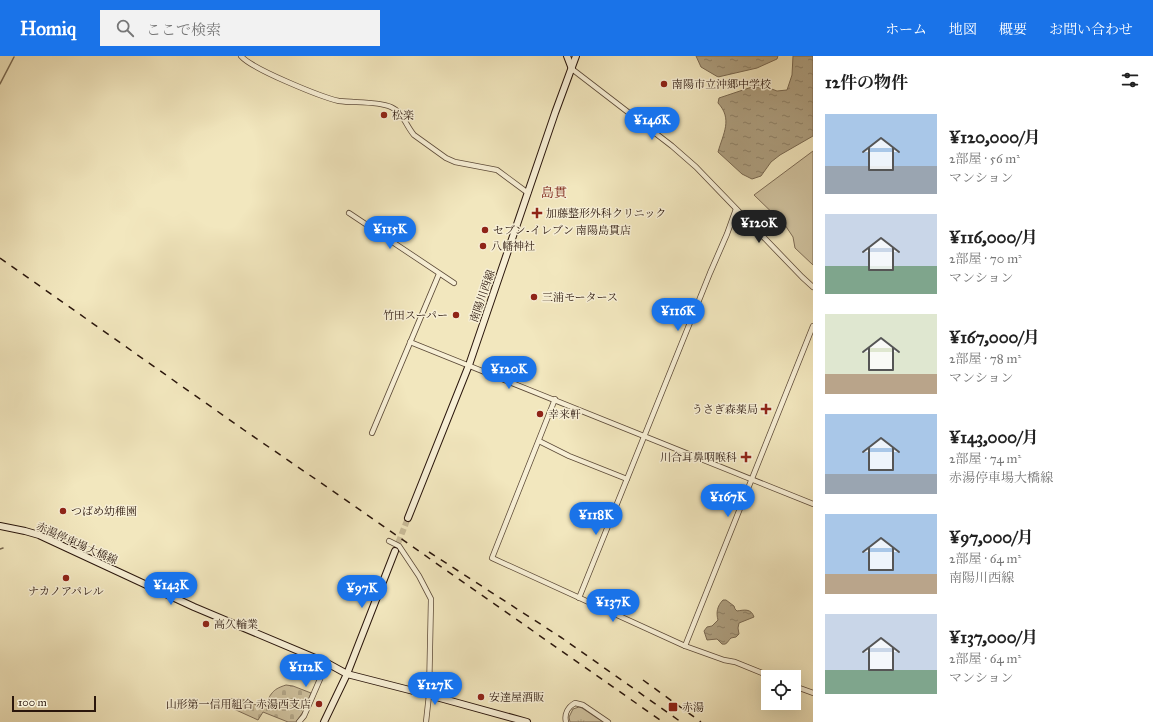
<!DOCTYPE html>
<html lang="ja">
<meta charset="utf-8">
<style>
:root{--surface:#fff;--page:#f2f2f2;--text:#222;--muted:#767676;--accent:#1a73e8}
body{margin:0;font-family:"IM FELL Great Primer","Noto Serif JP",serif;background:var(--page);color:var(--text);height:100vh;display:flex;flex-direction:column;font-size:15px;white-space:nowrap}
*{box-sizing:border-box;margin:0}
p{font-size:13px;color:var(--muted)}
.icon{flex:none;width:22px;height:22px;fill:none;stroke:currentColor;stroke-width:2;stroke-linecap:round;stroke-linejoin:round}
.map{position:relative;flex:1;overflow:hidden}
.side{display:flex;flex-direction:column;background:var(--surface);width:340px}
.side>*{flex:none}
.tools{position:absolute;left:761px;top:614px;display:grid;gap:8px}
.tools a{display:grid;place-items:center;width:40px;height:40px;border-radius:0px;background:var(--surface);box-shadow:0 4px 16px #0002;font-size:20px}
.scale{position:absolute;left:12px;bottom:10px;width:84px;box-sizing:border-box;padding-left:4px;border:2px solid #2a160c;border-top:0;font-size:11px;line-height:14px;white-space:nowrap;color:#2a160c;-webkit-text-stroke:3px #f7efd5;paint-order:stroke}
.price{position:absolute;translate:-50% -34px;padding:0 9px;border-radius:14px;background:var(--accent);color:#fff;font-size:13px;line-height:26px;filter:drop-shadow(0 1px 2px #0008)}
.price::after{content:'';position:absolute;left:50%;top:24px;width:12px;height:9px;margin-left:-6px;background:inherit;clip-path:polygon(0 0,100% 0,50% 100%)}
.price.current{background:#222;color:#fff}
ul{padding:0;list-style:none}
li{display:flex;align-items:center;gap:12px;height:100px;padding:0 12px}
li span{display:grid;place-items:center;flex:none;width:112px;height:80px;border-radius:0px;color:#555}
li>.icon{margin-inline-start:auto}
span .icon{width:48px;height:48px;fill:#fffc;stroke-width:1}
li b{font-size:17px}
h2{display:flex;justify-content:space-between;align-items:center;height:48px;padding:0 12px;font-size:17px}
header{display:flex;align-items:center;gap:24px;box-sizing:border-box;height:56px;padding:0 20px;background:var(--accent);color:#fff}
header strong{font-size:19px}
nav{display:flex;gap:22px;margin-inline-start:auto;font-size:14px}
.search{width:280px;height:36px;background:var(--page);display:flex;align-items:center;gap:10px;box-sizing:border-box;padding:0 14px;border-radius:0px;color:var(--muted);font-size:15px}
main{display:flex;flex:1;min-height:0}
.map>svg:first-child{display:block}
.grass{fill:url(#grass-tufts);stroke:#7d6c56}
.cemetery{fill:url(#cemetery-stones);stroke:#7d6c56}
.pitch{fill:#d0c3a0;stroke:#7d6c56}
.water{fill:url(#water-ripples);stroke:#796952}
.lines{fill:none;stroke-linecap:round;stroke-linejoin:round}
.stream{stroke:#796952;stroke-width:1.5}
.secondary-tunnel{stroke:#cabd9a;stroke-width:6;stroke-dasharray:6 3;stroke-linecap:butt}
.minor-casing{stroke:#5c4a38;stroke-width:6}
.secondary-casing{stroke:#2a160c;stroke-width:8}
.minor{stroke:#f7efd5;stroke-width:4.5}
.secondary{stroke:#f7efd5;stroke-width:6}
.rail{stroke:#2a160c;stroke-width:1.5;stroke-dasharray:7 7;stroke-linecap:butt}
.poi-dot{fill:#8f2418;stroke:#f7efd5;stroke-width:1.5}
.labels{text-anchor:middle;stroke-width:3;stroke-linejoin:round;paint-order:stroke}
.poi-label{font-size:11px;fill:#2a160c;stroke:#f7efd5;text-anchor:start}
.street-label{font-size:11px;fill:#2a160c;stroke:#f7efd5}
.quarter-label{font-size:13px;fill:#7a1f14;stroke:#f7efd5}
</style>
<header>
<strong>Homiq</strong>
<div class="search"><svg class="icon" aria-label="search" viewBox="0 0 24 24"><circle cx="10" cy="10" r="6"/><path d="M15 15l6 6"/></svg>ここで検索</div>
<nav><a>ホーム</a><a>地図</a><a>概要</a><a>お問い合わせ</a></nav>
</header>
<main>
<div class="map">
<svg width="813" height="666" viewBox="0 0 813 666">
<defs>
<pattern id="grass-tufts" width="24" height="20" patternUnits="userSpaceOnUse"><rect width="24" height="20" fill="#d0c3a0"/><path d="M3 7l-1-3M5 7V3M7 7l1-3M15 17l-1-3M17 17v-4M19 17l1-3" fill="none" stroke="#b3a789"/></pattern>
<pattern id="cemetery-stones" width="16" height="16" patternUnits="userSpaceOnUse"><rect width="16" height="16" fill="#d0c3a0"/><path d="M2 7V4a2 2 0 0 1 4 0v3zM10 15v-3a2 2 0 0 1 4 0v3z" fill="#b3a789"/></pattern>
<pattern id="water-ripples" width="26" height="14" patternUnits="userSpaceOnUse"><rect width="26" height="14" fill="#aea081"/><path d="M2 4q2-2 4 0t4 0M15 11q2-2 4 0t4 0" fill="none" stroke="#8e8168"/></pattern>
</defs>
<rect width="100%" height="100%" fill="#f2e7be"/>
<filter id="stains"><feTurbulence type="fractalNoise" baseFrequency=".005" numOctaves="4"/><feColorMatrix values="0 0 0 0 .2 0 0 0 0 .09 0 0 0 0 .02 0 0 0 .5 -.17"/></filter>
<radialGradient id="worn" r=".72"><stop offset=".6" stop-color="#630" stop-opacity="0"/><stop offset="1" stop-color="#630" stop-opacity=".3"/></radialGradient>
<path class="grass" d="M579 651 582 652 603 666H570L569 661 573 653Z"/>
<path class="cemetery" d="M286 629 293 630 311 637 305 653 296 666H288L263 656 258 664 225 649V645L227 643C232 643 236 642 241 643 249 645 255 651 263 649 273 638 270 634 286 629Z"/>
<path class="pitch" d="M813 95V209L795 192 793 181 785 169 754 139Z"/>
<g class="water">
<path d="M696 0H778L777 3 757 12 718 21 701 11Z"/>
<path d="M793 0H813V80L780 99 771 106 761 120 752 123 742 118 718 96C723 78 733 63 718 47L719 42 755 30 769 32 777 35 787 34 792 19Z"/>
<path d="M723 544H726L734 550 735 553 737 555C744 554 751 552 754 561L739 567 738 572 739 578 736 581 731 582C727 586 727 589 722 588L717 583 707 584 704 575 707 571 712 570 718 564C716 557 717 550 723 544Z"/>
</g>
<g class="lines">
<g class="stream">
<path d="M0 28 14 1"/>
<path d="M0 493 3 492"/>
</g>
<path class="secondary-tunnel" d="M395 495 408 462"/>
<defs>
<g id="minor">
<path d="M241 0C252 13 321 41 339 45 354 47 378 45 391 51 403 56 406 70 414 79L446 102 455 106 497 114 528 137"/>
<path d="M572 13 672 90 696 111 802 221 813 231"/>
<path d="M349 157 454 227"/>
<path d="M410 286 813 448"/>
<path d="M555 343 492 502 685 590 724 604 735 606 772 621"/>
<path d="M372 377 439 218"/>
<path d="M539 385 569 400 627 423"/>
<path d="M389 485 399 490 419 520 431 543 429 639 426 666"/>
<path d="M579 542 710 217 727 178 736 153"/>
<path d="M685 590 813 270"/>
<path d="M794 630 813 637"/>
<path d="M299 666 304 660 327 607"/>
<path d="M566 666C564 658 568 651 575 647L583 649 608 666"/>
</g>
<g id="secondary">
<path d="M567 0 572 13"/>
<path d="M408 462 469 309 555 57 576 0"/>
<path d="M0 470 25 475 39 479 194 551 327 607 347 618 429 639 527 666"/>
<path d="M324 666 347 618 395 495"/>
</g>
</defs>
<use href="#minor" class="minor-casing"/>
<use href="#secondary" class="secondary-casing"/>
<use href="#minor" class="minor"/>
<use href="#secondary" class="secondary"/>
<g class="rail">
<path d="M0 202 244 374 343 442 663 666"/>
<path d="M429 496 562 582 681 666"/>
<path d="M643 624 701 666"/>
</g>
</g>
<g class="poi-dot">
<circle cx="664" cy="28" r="4"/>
<circle cx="384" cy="59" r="4"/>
<path d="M535 151h4v4h4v4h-4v4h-4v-4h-4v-4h4z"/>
<circle cx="485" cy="174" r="4"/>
<circle cx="483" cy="190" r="4"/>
<circle cx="534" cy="241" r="4"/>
<circle cx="456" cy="259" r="4"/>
<path d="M764 347h4v4h4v4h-4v4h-4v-4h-4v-4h4z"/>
<circle cx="540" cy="358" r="4"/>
<path d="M744 395h4v4h4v4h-4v4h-4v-4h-4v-4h4z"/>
<circle cx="63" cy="455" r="4"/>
<circle cx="66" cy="522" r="4"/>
<circle cx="206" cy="568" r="4"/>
<circle cx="481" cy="641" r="4"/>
<circle cx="319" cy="648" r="4"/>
<rect x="668" y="646" width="10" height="10" rx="2"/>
</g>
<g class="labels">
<g class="poi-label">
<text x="672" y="32">南陽市立沖郷中学校</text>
<text x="392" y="63">松楽</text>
<text x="546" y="161">加藤整形外科クリニック</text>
<text x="493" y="178">セブン-イレブン 南陽島貫店</text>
<text x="491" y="194">八幡神社</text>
<text x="542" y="245">三浦モータース</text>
<text x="448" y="263" text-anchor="end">竹田スーパー</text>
<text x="758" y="357" text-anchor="end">うさぎ森薬局</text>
<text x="548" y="362">幸来軒</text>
<text x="737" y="405" text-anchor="end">川合耳鼻咽喉科</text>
<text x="71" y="459">つばめ幼稚園</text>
<text x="66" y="539" text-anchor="middle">ナカノアパレル</text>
<text x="214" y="572">高久輪業</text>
<text x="489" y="645">安達屋酒販</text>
<text x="311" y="652" text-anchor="end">山形第一信用組合 赤湯西支店</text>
<text x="682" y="655">赤湯</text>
</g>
<g class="street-label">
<text transform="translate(482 240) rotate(-71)" y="4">南陽川西線</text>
<text transform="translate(77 487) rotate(24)" y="4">赤湯停車場大橋線</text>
</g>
<g class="quarter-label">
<text x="554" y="141">島貫</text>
</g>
</g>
<rect width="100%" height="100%" filter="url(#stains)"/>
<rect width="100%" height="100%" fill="url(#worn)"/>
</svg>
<div class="tools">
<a><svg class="icon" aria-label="locate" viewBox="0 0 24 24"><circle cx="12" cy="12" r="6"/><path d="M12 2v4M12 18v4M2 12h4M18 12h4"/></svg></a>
</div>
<div class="scale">100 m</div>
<b class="price" style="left:652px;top:85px">¥146K</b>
<b class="price current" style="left:759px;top:188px">¥120K</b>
<b class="price" style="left:390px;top:194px">¥115K</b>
<b class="price" style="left:678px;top:276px">¥116K</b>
<b class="price" style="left:509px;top:334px">¥120K</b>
<b class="price" style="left:728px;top:462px">¥167K</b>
<b class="price" style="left:596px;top:480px">¥118K</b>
<b class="price" style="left:171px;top:550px">¥143K</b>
<b class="price" style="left:362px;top:553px">¥97K</b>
<b class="price" style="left:613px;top:567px">¥137K</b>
<b class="price" style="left:306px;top:632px">¥112K</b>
<b class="price" style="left:435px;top:650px">¥127K</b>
</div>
<section class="side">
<h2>12件の物件<svg class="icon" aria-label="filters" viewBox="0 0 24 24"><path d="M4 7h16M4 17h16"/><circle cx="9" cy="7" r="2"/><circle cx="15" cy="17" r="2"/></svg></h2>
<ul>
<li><span style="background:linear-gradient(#a9c7e8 65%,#9aa5b1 0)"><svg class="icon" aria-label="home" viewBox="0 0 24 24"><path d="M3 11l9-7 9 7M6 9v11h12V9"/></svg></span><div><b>¥120,000/月</b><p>2部屋 · 56 m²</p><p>マンション</p></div></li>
<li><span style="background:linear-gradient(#c9d6e8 65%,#7fa58c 0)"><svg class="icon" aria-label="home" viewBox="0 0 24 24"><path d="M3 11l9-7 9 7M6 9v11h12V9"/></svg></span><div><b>¥116,000/月</b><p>2部屋 · 70 m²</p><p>マンション</p></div></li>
<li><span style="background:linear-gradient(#dfe7d0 75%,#b9a48a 0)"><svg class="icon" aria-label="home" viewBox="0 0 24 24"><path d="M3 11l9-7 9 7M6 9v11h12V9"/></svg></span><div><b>¥167,000/月</b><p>2部屋 · 78 m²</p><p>マンション</p></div></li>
<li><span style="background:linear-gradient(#a9c7e8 75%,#9aa5b1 0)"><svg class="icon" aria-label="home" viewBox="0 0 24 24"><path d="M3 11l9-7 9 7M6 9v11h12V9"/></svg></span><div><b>¥143,000/月</b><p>2部屋 · 74 m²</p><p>赤湯停車場大橋線</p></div></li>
<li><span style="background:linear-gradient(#a9c7e8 75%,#b9a48a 0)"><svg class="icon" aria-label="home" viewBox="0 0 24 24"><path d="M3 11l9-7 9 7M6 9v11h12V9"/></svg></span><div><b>¥97,000/月</b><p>2部屋 · 64 m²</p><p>南陽川西線</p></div></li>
<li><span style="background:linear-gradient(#c9d6e8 70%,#7fa58c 0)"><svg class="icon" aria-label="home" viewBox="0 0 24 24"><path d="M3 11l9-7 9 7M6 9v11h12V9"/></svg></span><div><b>¥137,000/月</b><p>2部屋 · 64 m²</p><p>マンション</p></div></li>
</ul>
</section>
</main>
